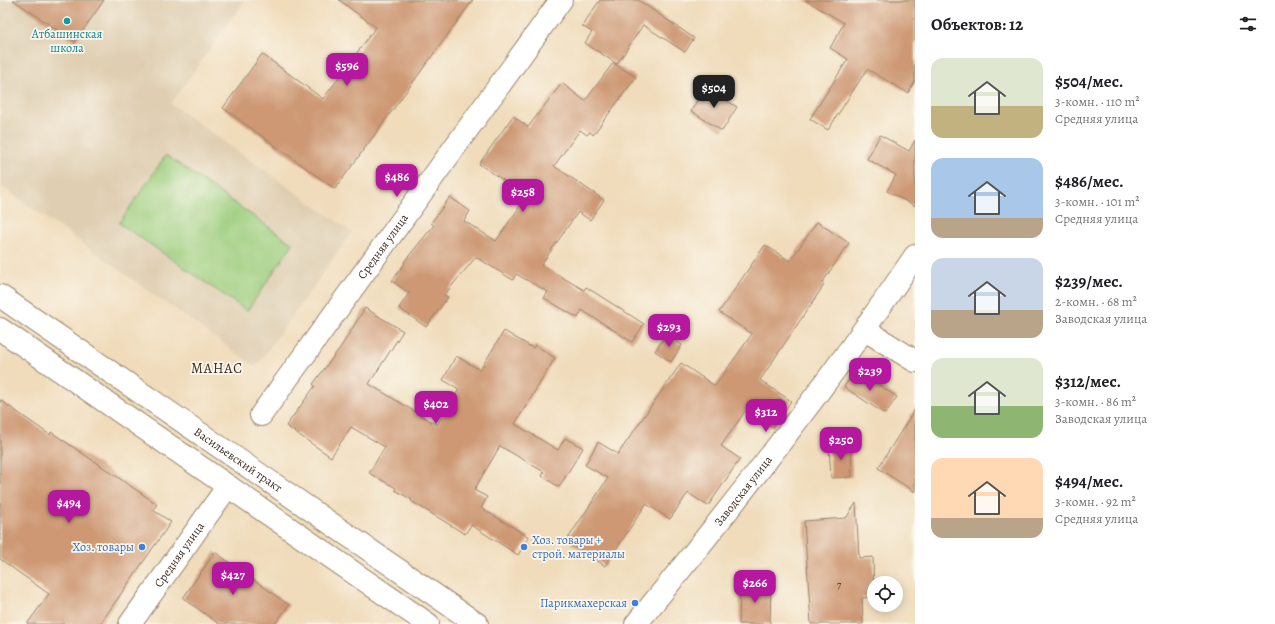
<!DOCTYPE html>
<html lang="ru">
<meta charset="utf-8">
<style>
:root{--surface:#fff;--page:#f6f6f6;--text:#202124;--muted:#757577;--accent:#b5179e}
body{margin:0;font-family:Alegreya,serif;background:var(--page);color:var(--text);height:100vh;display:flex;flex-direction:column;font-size:15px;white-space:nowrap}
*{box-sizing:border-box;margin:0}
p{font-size:13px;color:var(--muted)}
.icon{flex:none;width:22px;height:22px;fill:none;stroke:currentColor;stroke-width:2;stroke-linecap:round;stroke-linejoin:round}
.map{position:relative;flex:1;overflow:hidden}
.details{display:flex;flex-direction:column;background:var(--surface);width:360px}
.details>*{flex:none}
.buttons{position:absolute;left:867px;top:576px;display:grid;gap:8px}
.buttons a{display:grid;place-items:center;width:36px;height:36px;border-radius:50%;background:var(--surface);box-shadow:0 2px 10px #0003;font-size:20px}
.price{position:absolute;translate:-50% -34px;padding:0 9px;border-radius:8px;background:var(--accent);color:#fff;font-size:13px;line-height:26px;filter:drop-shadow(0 1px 2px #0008)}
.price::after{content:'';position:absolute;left:50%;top:24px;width:12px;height:9px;margin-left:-6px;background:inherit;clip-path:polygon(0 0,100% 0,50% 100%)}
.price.on{background:#222;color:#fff}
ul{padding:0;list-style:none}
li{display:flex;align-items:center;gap:12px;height:100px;padding:0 16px}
li span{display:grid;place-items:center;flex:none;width:112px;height:80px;border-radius:12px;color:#555}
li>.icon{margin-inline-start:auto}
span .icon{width:48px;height:48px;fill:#fffc;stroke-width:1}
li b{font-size:17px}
h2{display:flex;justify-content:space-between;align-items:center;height:48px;padding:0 16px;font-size:17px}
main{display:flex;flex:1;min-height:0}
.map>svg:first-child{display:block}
.built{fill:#dfceb1}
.green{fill:#9dce7e;stroke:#6c7c4e}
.building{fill:#cd9873}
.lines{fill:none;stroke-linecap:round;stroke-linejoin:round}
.minor-casing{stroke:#96836c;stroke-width:24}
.major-casing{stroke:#96836c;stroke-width:24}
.minor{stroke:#fff;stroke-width:22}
.major{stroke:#fff;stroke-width:22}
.culture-dot{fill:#0f9aa8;stroke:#fbf7ec;stroke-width:1.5}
.shop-dot{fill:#3f7fe0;stroke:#fbf7ec;stroke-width:1.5}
.labels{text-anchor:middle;stroke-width:3.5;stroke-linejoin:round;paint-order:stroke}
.number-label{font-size:10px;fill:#604633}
.culture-label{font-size:12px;fill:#0d838f;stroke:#fbf7ec}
.street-label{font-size:12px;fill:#3b2a1e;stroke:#fbf7ec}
.shop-label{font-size:12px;fill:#366cbe;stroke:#fbf7ec;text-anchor:end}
.quarter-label{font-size:14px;letter-spacing:1px;fill:#3b2a1e;stroke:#fbf7ec}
</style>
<main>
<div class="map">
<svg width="915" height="624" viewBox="0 0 915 624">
<rect width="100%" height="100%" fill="#fbf7ec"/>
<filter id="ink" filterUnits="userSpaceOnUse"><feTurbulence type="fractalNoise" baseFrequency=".025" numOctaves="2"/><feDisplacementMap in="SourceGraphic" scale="8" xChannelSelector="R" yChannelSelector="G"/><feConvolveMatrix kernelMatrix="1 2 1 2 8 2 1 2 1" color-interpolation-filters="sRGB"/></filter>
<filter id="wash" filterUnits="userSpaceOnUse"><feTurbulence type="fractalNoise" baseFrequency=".012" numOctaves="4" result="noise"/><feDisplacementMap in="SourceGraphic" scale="16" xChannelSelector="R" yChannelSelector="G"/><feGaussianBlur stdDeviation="0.9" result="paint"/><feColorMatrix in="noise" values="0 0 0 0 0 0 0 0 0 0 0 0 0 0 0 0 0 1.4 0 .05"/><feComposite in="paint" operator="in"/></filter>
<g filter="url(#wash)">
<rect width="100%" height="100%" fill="#f0dcbb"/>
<path class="built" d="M0 0H245L171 104 352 232 256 367 0 185Z"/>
<path class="green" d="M166 155 293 244 247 311 119 223Z"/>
<g id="blocks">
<g class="building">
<path d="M13 0H104L75 42Z"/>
<path d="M339 0H473L335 189 223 108 262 54 323 99 376 27Z"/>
<path d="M600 0H638L694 38 685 52 643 25 617 64 585 43 592 32 582 26Z"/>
<path d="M805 0H915V81L908 93 867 69 828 130 810 119 848 59 830 48 844 23Z"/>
<path d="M613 63 636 77 593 135 590 132 587 135 580 130 554 166 604 200 590 220 578 212 541 265 584 290 586 287 644 324 632 342 582 310 578 318 544 298 548 292 516 274 513 280 476 257 444 295 448 297 426 327 399 308 409 293 392 281 405 263 404 262 434 225 431 223 450 197 470 211 464 221 496 241 527 196 479 164 513 116 528 127 562 83 585 101Z"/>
<path d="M705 87 737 107 722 131 691 111Z"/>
<path d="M880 135 909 151 915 140V206L887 191 896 175 867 159Z"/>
<path d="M817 222 849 243 822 283 824 285 760 380 791 401 773 428 746 410 721 446 740 459 708 506 688 493 670 519 646 504 605 566 567 540 608 478 585 465 598 442 618 454 681 363 715 386 752 334 719 312 765 245 790 261Z"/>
<path d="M365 308 403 331 369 384 437 425 459 389 443 380 456 356 480 370 504 331 533 348 535 345 555 358 515 424 558 450 565 438 583 448 559 487 542 476 544 472 500 446 474 490 487 497 481 508 529 537 518 555 471 525 465 534 411 501 412 500 395 490 396 488 369 473 385 447 351 427 331 457 286 426 315 386 313 384 342 345Z"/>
<path d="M666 335 682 345 671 362 655 351Z"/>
<path d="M856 370 897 397 885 414 844 387Z"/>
<path d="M0 400 50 435 51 432 157 504 153 510 171 522 100 624H27L49 594 0 559Z"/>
<path d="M915 409V492L878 468Z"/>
<path d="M851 445 852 477 831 478 829 446Z"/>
<path d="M856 503 859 558 873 557 874 597 862 598 863 624H811L804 521 846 518Z"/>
<path d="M215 552 289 605 275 624H219L183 598Z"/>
<path d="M740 584 771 585 770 624H739Z"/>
</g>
</g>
</g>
<g filter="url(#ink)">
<use href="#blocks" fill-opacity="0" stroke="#96836c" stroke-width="1"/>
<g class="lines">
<defs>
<g id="minor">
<path d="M865 330 915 361"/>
<path id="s1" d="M261 415 561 0"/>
<path id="s2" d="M130 624 228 486"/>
<path id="s3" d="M636 624C734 505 829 384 915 256"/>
</g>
<g id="major">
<path id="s4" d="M0 296 477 624"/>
<path d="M0 329 428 624"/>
</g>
</defs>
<use href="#minor" class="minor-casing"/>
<use href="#major" class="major-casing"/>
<use href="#minor" class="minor"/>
<use href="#major" class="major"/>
</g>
</g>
<circle class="culture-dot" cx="67" cy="21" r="4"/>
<g class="shop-dot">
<circle cx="142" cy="547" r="4"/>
<circle cx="524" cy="547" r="4"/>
<circle cx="635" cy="603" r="4"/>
</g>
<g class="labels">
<g class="number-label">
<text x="839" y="588">7</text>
</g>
<g class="culture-label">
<text x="67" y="38">Атбашинская<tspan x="67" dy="14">школа</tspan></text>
</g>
<g class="street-label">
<text dy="4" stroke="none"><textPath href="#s1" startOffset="208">Средняя улица</textPath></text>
<text dy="4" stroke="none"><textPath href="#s4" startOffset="289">Васильевский тракт</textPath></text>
<text dy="4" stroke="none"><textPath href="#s3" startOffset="171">Заводская улица</textPath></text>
<text dy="4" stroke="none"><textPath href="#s2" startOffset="85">Средняя улица</textPath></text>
</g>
<g class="shop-label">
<text x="532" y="544" text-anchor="start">Хоз. товары +<tspan x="532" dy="14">строй. материалы</tspan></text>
<text x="134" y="551">Хоз. товары</text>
<text x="627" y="607">Парикмахерская</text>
</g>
<g class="quarter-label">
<text x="217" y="373">МАНАС</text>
</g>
</g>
</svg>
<div class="buttons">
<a><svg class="icon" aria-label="locate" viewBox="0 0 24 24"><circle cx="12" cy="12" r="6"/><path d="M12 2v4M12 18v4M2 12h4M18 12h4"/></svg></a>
</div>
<b class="price" style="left:347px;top:87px">$596</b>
<b class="price on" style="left:714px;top:109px">$504</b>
<b class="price" style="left:397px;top:198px">$486</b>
<b class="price" style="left:523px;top:213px">$258</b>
<b class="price" style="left:669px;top:348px">$293</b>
<b class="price" style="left:870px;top:392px">$239</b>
<b class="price" style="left:436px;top:425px">$402</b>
<b class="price" style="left:766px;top:433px">$312</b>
<b class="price" style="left:841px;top:461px">$250</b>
<b class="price" style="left:69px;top:524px">$494</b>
<b class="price" style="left:233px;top:596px">$427</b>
<b class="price" style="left:755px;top:604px">$266</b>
</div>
<section class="details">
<h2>Объектов: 12<svg class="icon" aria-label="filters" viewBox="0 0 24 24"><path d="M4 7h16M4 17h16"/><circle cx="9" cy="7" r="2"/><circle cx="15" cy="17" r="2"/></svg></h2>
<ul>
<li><span style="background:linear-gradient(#dfe7d0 60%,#c2b280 0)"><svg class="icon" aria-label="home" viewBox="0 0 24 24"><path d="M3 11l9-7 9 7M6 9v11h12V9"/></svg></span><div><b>$504/мес.</b><p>3-комн. · 110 m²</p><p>Средняя улица</p></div></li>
<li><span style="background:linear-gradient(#a9c7e8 75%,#b9a48a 0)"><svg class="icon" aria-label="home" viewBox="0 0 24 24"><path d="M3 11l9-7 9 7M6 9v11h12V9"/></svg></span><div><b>$486/мес.</b><p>3-комн. · 101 m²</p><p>Средняя улица</p></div></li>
<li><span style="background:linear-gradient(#c9d6e8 65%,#b9a48a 0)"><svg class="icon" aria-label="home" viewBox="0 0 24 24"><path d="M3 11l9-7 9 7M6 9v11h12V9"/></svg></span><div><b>$239/мес.</b><p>2-комн. · 68 m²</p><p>Заводская улица</p></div></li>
<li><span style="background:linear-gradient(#dfe7d0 60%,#8fb573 0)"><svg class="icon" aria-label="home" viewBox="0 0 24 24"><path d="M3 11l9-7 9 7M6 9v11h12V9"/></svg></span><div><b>$312/мес.</b><p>3-комн. · 86 m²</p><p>Заводская улица</p></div></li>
<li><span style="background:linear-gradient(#ffd9b3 75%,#b9a48a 0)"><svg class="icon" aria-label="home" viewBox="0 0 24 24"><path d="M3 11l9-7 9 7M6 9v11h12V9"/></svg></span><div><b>$494/мес.</b><p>3-комн. · 92 m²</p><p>Средняя улица</p></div></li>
</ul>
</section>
</main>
